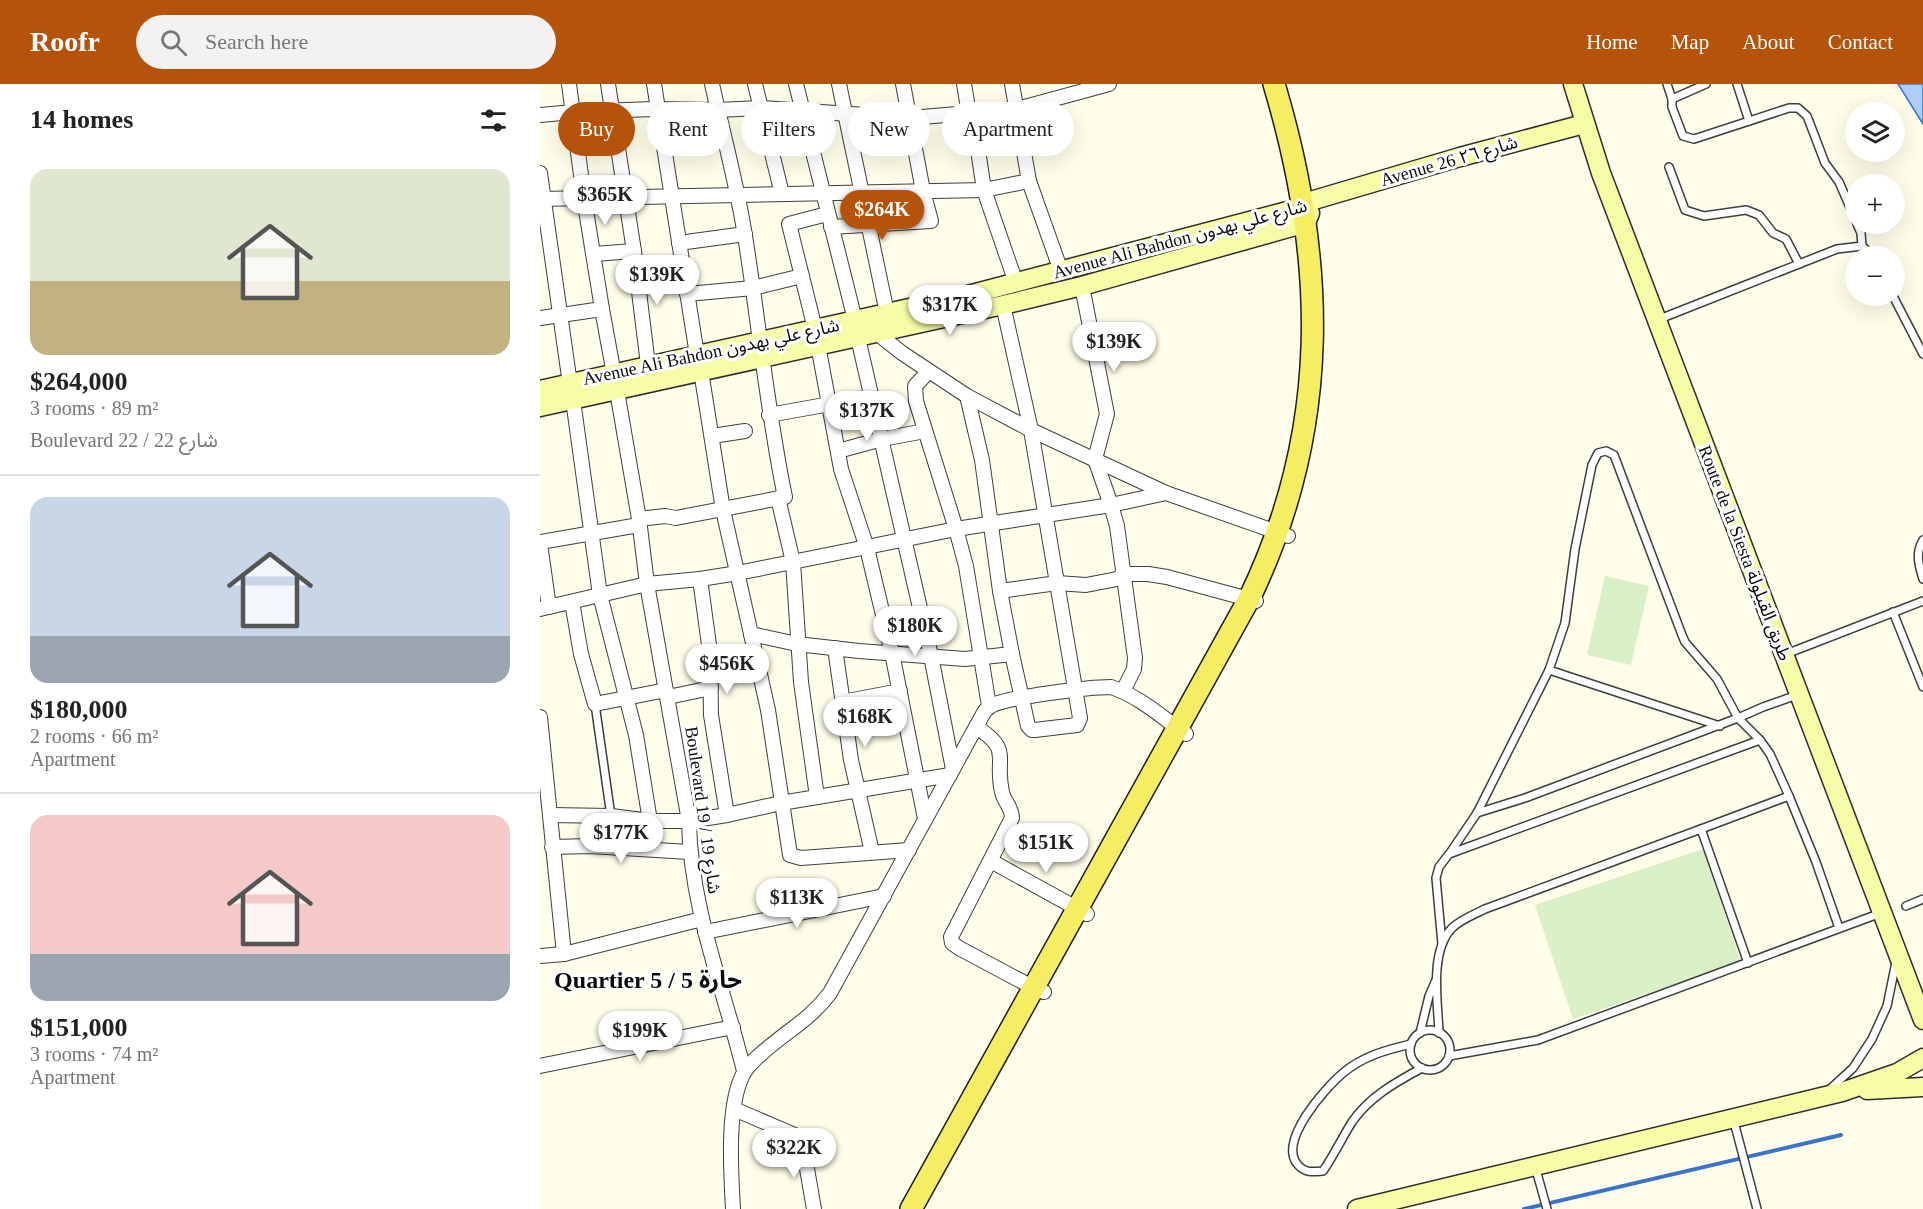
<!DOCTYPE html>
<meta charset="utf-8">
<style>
:root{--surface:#fff;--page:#f2f2f2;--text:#222;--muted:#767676;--line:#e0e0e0;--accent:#b45309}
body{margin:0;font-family:"Times New Roman","Noto Sans Arabic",serif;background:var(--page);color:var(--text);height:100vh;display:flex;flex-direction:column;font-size:22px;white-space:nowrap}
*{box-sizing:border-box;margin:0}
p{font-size:20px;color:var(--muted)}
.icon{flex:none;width:33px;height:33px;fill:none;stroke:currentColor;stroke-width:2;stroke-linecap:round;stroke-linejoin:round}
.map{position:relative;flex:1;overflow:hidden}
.panel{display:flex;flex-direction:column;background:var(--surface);width:540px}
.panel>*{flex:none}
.hud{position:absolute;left:18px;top:18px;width:570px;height:54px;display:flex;gap:12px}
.controls{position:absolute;left:1305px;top:18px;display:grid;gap:12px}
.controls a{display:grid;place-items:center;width:60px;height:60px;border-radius:50%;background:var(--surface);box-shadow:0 6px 24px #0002;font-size:30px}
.price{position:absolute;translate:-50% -51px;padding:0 14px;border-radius:21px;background:#fff;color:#222;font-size:20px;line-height:39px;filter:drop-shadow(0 2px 3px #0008)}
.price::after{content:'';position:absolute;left:50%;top:36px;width:18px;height:14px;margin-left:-9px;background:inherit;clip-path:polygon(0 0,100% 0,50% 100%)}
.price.selected{background:var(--accent);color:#fff}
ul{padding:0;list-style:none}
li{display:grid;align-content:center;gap:12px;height:318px;padding:0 30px}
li+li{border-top:2px solid var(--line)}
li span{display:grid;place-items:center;height:186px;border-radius:18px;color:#555}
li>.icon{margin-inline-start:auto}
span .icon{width:108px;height:108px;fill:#fffc;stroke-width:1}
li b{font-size:26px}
h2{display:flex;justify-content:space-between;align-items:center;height:72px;padding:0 30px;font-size:26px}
.chip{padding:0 21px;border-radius:27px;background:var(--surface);box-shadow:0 6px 24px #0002;font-size:21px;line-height:54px}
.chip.selected{background:var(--accent);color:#fff}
header{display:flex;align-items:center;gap:36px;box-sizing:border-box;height:84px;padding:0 30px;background:var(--accent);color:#fff}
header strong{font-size:28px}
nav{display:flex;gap:33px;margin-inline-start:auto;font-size:21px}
.search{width:420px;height:54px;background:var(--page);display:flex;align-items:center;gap:15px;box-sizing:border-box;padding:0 21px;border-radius:33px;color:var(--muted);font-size:22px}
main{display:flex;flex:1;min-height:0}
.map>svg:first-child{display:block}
.pitch{fill:#d9efc6}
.water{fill:#b0cef4;stroke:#3874ca;stroke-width:1.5}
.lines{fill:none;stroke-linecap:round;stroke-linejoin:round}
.stream{stroke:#3874ca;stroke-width:4}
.lane-casing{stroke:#3e3e3e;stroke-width:10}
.street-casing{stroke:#3e3e3e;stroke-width:16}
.secondary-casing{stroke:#2d2d2d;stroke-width:21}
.primary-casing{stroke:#1c1c1c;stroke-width:24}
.lane{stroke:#fff;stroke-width:7}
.street{stroke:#fff;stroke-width:14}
.secondary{stroke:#f6fda6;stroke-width:18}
.primary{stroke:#f6ee62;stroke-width:21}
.labels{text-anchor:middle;stroke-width:6;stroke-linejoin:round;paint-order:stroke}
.street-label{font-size:18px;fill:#0b0b0b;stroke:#fff}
.district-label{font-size:24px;font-weight:bold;fill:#0b0b0b;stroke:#fff}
</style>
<header>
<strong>Roofr</strong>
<div class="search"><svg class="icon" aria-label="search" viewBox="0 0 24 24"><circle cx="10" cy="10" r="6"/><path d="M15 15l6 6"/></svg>Search here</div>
<nav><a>Home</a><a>Map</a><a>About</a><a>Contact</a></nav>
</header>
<main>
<section class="panel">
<h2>14 homes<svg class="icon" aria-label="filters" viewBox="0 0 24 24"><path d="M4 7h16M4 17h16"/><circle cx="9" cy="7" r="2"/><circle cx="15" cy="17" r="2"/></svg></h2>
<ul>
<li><span style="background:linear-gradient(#dfe7d0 60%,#c2b280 0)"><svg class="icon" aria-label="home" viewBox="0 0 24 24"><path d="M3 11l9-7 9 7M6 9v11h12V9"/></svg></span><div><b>$264,000</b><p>3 rooms · 89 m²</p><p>Boulevard 22 / شارع 22</p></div></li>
<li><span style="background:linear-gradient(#c9d6e8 75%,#9aa5b1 0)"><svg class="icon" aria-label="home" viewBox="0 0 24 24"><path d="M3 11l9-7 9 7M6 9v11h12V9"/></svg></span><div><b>$180,000</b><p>2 rooms · 66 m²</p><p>Apartment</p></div></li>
<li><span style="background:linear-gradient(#f6c9c9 75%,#9aa5b1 0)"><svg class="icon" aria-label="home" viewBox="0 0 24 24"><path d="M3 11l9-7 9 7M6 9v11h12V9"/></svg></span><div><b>$151,000</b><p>3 rooms · 74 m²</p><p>Apartment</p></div></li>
</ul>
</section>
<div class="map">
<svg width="1383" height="1125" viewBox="0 0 1383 1125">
<rect width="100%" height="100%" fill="#fffeea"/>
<g class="pitch">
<path d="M1065 492 1109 502 1091 581 1047 571Z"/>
<path d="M1163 765 1201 878 1033 935 995 821Z"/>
</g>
<path class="water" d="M1358 0H1383V40Z"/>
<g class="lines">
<path class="stream" d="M984 1125 1301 1051"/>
<defs>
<g id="lane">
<path d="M1127 0 1132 15"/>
<path d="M1166 0 1132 15V23L1143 52 1154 55 1249 24H1258L1267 32 1285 79 1299 98 1316 137"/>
<path d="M1197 0 1209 37"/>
<path d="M1129 83 1145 126 1164 132 1206 126 1219 131 1233 149 1246 155 1259 180"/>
<path d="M1317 140 1321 149 1322 162"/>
<path d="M1353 212 1383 270"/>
<path d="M1117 236 1297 165 1322 162 1333 172"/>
<path d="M1383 456C1375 469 1379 482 1383 495"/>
<path d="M1353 528 1383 603"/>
<path d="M1246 570 1383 517"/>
<path d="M1009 586 1180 642"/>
<path d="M55 620 71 732"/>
<path d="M937 729 1009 586 1025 539 1035 465 1052 381 1058 369 1066 367 1074 371 1142 551 1145 558 1177 595 1198 634 1223 623 1257 611"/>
<path d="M1161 745 1249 712 1276 778 1299 844"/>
<path d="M910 769 937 729 985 714 1198 634 1220 656"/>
<path d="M1366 822 1383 815"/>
<path d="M902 860 896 794 899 783 909 770 1220 656 1230 670 1249 712"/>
<circle cx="890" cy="966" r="20"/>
<path d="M880 949 889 912 896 896"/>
<path d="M899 949C898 919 889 868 912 844 920 836 935 830 945 825L1161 745 1208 879"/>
<path d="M871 960C846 966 823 972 803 989 785 1004 737 1058 758 1081 765 1089 773 1088 783 1087 794 1071 802 1054 812 1038 829 1013 856 998 882 984"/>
<path d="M909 972 998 956 1341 829"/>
<path d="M1289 1006 1313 984 1332 955 1347 922 1356 878"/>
<path d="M1193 1034 1217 1125"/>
<path d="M995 1082 1007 1125"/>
</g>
<g id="street">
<path d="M29 0 44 114 62 225 77 307 99 435 107 500 149 737C150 823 184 905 204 987"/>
<path d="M68 0 94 167 108 281"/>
<path d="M114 0 157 271"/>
<path d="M215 0 242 110"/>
<path d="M256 0 315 236"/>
<path d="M299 0 347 229"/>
<path d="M424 0 433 54 438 66 444 106 476 199"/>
<path d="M472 0 489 97 521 187"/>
<path d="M0 31 33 28 113 25 178 26 220 24 370 34 477 25 569 0"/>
<path d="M0 89 30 300"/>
<path d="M0 115 444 106 489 97"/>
<path d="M287 130 249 140 275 245 301 385 327 464 352 569 385 735"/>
<path d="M291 143 391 137 383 107 363 0"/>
<path d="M139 159 205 150"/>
<path d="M54 170 94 167"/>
<path d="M542 202 567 330 555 375 571 421 577 442 595 574 594 585 583 607"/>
<path d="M147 210 213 204 262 192"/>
<path d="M0 234 62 225"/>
<path d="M338 250 362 269 427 312 491 346 626 409 748 452"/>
<path d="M318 254 391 572 413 685"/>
<path d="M161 287 183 426 211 550 257 560 319 567 425 575 472 570"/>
<path d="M389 287 375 302 376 317 416 445 426 482 449 622"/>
<path d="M427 312 442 376 460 507 472 570 488 642 492 646H495L537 641 540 634 491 346 463 221"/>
<path d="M33 316 60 511 96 651 110 737"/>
<path d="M229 331 290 320"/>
<path d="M172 352 205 347"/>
<path d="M298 367 342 355 385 347"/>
<path d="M238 414 253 478 261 598 277 713"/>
<path d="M99 435 125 432 136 434 245 413C227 327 219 239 205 152 197 100 183 50 172 0"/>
<path d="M0 458 99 441"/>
<path d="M0 460 9 523"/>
<path d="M160 495 170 568 171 631 187 731"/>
<path d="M460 507 517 499 546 501 577 495 584 490H608L627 493 716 517"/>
<path d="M32 518 41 570 55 620 126 606"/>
<path d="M0 525 107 500 160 495 198 489 416 445 571 421 626 409"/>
<path d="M211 550 228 626 250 771 261 774 369 766"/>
<path d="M295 564 311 676 332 768"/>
<path d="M128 613 171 604"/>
<path d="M302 618 360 607"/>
<path d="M0 633 24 870"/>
<path d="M436 643C473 666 454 673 462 708 464 718 472 723 472 734L411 853 412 859 419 864 494 904 504 908"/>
<path d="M10 731 71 732 110 737H149L187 731 241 719 410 691"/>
<path d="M12 763 50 762 149 768"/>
<path d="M451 777 547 830"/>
<path d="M165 848 344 812"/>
<path d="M0 872 24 870 162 835"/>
<path d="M0 982 193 943"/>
<path d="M194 1025 257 1052 262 1056 274 1125"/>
<path d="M193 1125C191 1089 186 1017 205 987 209 981 215 975 221 970 245 948 270 936 290 909L442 632C444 628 447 624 451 622 466 613 551 603 571 603 599 612 623 634 646 650"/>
</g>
<g id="secondary">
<path d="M1033 0 1061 89 1383 936"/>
<path d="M0 306 428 211 763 123 774 116 920 73 1044 40"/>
<path d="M0 323 463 221 542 202 766 139 770 129"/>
<path d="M1327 1006 1383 1003"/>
<path d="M817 1125 1302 1008 1357 989 1383 974"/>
</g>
<path id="primary" d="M371 1125 709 515C791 346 787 177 734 0"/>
</defs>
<use href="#lane" class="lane-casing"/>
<use href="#street" class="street-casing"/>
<use href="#secondary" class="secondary-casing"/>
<use href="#primary" class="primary-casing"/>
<use href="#lane" class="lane"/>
<use href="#street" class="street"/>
<use href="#secondary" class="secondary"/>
<use href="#primary" class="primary"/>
</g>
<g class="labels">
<g class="street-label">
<text transform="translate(909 77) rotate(-16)" y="6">Avenue 26 شارع ٢٦</text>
<text transform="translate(640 155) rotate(-15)" y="6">Avenue Ali Bahdon شارع علي بهدون</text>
<text transform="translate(171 268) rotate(-12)" y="6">Avenue Ali Bahdon شارع علي بهدون</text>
<text transform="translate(1205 469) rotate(69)" y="6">Route de la Siesta طريق القيلولة</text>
<text transform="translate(163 726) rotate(82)" y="6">Boulevard 19 / شارع 19</text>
</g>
<g class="district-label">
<text x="108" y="904">Quartier 5 / حارة 5</text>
</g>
</g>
</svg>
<div class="controls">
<a><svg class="icon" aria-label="layers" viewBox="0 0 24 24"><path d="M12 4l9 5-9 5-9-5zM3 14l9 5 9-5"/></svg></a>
<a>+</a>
<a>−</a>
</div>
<b class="price" style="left:65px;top:142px">$365K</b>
<b class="price selected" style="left:342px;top:157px">$264K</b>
<b class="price" style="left:117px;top:222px">$139K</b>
<b class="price" style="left:410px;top:252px">$317K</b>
<b class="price" style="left:574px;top:289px">$139K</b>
<b class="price" style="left:327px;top:358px">$137K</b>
<b class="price" style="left:375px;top:573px">$180K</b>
<b class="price" style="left:187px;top:611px">$456K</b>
<b class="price" style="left:325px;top:664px">$168K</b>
<b class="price" style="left:81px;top:780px">$177K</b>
<b class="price" style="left:506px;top:790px">$151K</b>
<b class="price" style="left:257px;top:845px">$113K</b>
<b class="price" style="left:100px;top:978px">$199K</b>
<b class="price" style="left:254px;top:1095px">$322K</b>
<div class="hud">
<a class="chip selected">Buy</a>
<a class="chip">Rent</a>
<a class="chip">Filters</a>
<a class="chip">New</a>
<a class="chip">Apartment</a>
</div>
</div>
</main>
